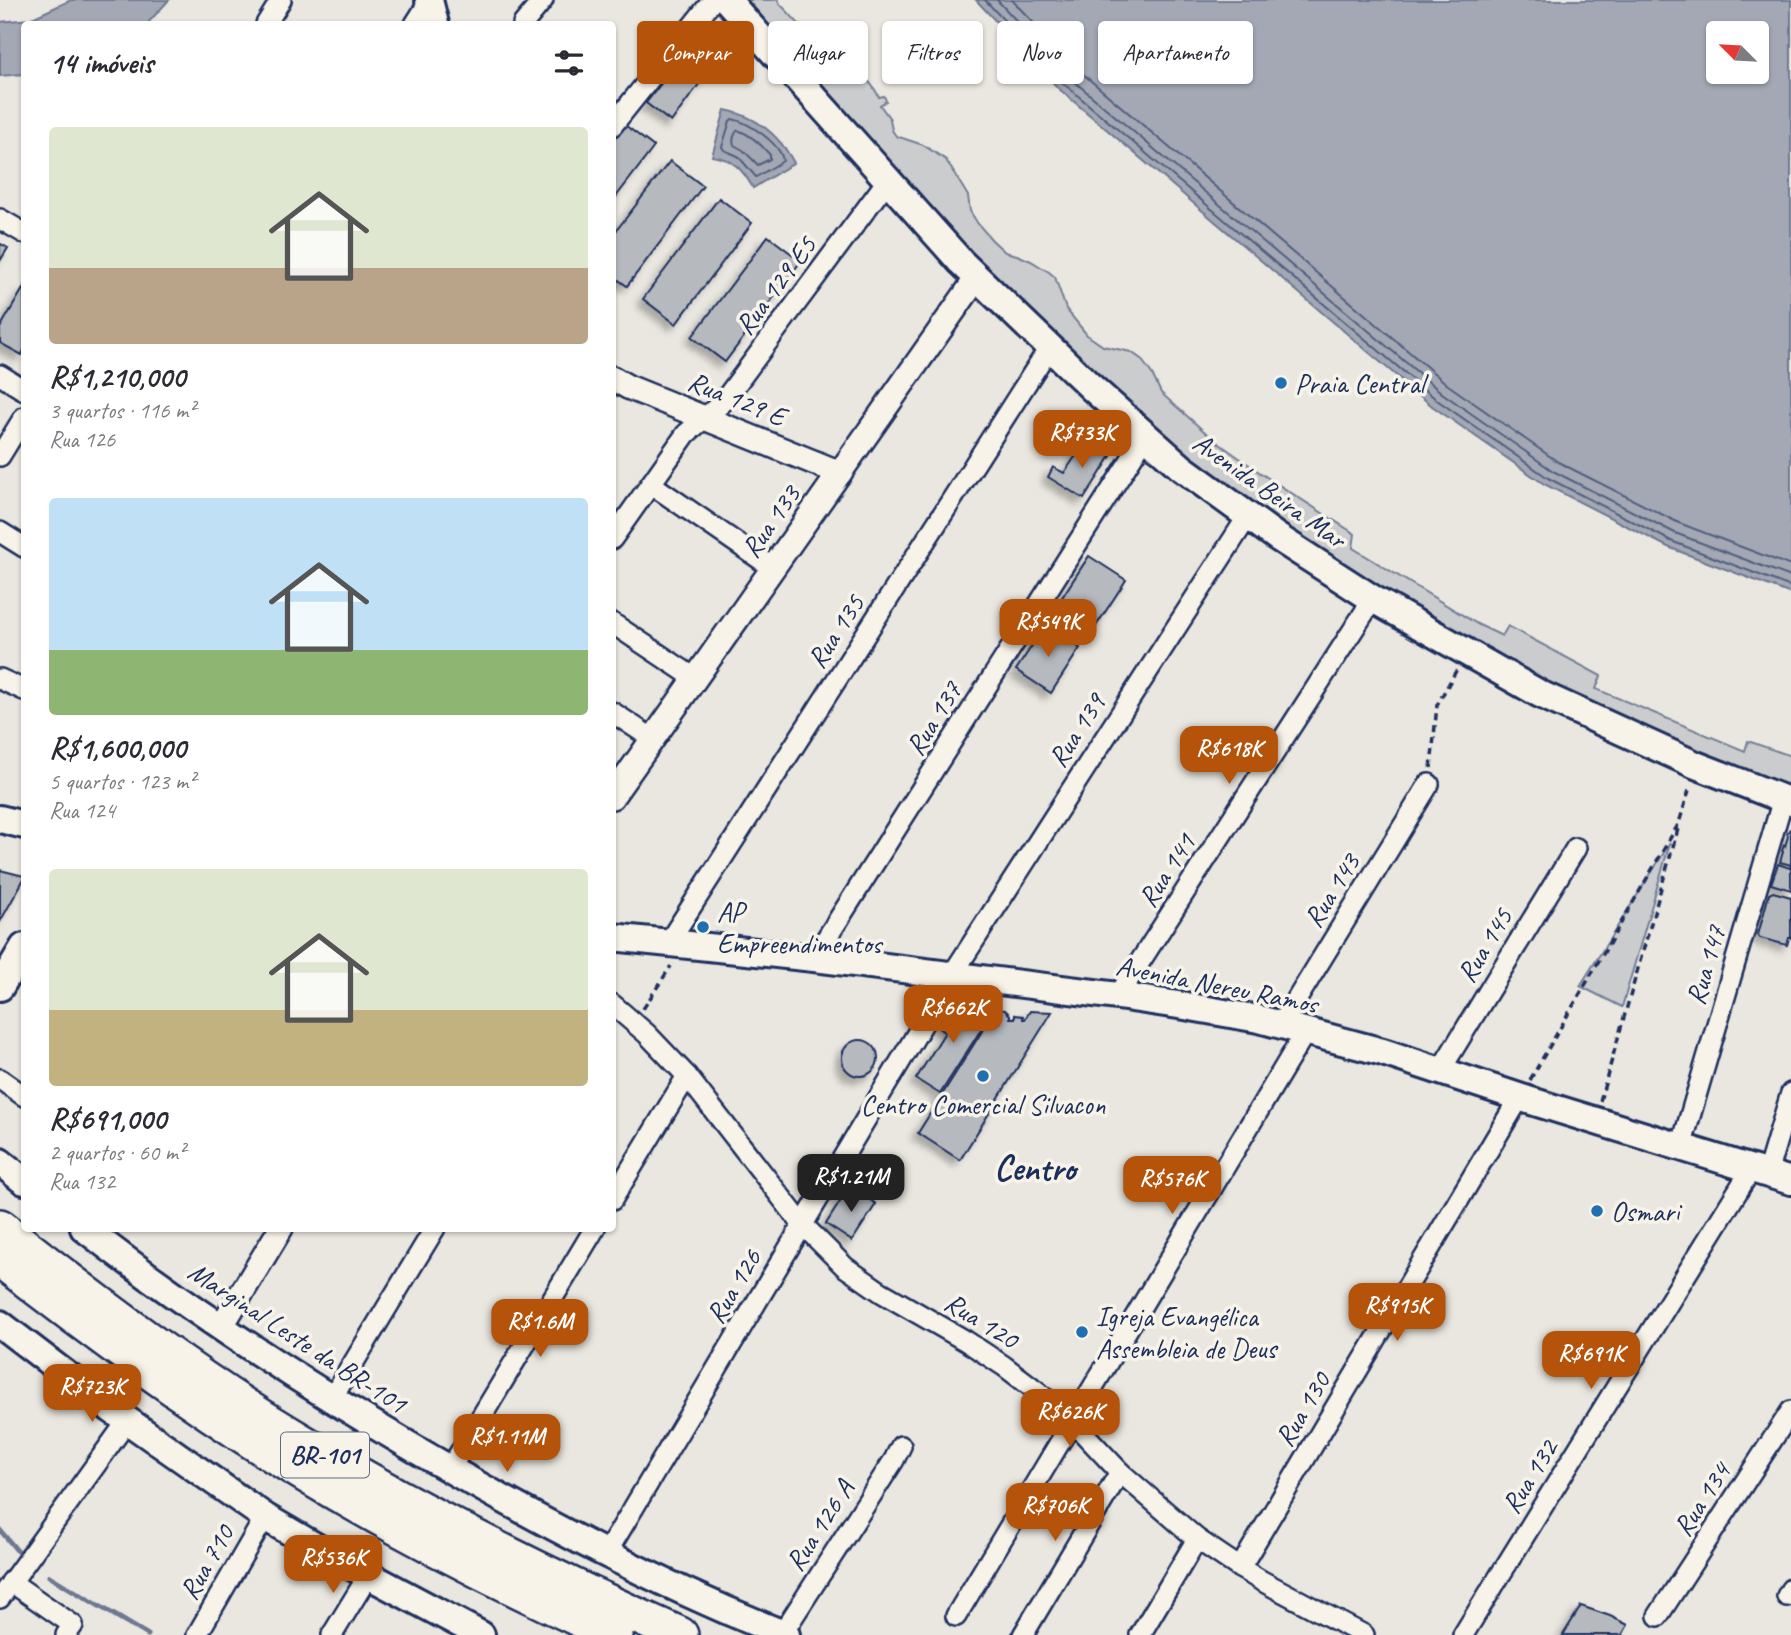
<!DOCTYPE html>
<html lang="pt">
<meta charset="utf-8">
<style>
:root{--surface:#fff;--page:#f2f2f3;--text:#2b2b33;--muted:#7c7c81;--accent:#b45309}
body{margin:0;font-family:Caveat,sans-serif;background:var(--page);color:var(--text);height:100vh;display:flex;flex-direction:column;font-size:26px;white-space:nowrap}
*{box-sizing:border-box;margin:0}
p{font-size:23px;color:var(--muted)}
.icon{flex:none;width:38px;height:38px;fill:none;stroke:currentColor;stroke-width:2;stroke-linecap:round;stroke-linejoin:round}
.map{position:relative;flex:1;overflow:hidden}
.side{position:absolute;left:21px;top:21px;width:595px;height:1211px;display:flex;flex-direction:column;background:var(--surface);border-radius:7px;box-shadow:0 2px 5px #0004}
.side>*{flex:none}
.guide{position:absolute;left:637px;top:21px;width:665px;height:63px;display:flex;gap:14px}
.needle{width:46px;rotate:294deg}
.controls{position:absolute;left:1706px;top:21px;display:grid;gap:14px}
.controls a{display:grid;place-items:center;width:63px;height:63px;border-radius:7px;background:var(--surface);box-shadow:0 2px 5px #0004;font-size:35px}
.price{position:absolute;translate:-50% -60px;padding:0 16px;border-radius:14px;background:var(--accent);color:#fff;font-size:23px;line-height:46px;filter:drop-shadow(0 2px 4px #0008)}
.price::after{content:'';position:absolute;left:50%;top:42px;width:21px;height:16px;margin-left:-10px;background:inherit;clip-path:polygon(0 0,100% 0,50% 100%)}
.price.active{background:#222;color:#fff}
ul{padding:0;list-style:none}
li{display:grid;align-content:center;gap:14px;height:371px;padding:0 28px}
li span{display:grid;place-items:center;height:217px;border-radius:7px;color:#555}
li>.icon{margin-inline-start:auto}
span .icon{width:126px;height:126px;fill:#fffc;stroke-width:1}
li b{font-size:30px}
h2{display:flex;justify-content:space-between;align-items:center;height:84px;padding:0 28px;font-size:30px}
.pill{padding:0 24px;border-radius:7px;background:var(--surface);box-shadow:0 2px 5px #0004;font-size:24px;line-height:63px}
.pill.active{background:var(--accent);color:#fff}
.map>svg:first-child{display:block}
.green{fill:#cbcccd;stroke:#737e96;stroke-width:2}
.water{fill:#a3a8b4;stroke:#6d7892;stroke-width:2;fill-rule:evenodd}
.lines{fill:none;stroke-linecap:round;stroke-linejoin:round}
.shore{stroke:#515f80;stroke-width:2}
.stream{stroke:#6d7892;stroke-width:5}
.building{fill:#b6babf;stroke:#1b2f5e;stroke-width:2;filter:url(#shadow)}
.minor-casing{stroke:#1b2f5e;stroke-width:24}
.tertiary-casing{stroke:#1b2f5e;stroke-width:28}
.secondary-casing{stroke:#1b2f5e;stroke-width:32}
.motorway-casing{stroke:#1b2f5e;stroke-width:40}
.path{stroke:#1b2f5e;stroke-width:3.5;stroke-dasharray:7 5;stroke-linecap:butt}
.minor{stroke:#f7f3e8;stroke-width:19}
.tertiary{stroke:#f7f3e8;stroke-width:23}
.secondary{stroke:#f7f3e8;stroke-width:26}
.motorway{stroke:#f7f3e8;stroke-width:35}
.poi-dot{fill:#1f6fb2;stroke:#f7f3e8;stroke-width:2.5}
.labels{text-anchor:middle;stroke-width:7;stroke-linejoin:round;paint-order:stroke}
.shield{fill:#f7f3e8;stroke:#5d6a87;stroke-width:2}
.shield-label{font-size:26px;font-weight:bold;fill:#1b2f5e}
.street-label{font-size:28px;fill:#1b2f5e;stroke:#f7f3e8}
.poi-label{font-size:28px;fill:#1b2f5e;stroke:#f7f3e8;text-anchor:start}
.district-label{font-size:35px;font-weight:bold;fill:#1b2f5e;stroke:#f7f3e8}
</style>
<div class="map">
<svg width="1791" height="1635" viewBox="0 0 1791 1635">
<defs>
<filter id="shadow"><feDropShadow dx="-6" dy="6" stdDeviation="3.5" flood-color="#0004"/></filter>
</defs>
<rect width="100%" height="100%" fill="#eae7e0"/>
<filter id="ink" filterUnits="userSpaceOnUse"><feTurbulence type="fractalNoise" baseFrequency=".0143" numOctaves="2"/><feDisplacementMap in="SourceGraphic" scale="14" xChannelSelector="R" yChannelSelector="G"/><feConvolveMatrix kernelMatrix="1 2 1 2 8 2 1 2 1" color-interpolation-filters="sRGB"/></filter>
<g filter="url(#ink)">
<g class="green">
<path d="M747 0H778L780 4C793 17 805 32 819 43 842 62 865 69 879 97L884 96 886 101 880 105 890 119 892 130 896 136 923 145 946 160 968 196 970 211 978 224 992 240 1005 252 1017 255 1031 261 1049 272 1055 277 1066 309 1087 335 1103 346 1131 352 1141 359 1152 374 1161 393 1214 440 1262 474 1355 534 1353 548 1479 625 1502 636 1508 626 1601 676 1596 689 1745 751 1748 741 1791 756V791L1688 751 1548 688 1396 601 1264 516 1157 433 982 267Z"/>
<path d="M1670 843 1622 1007 1580 986Z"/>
</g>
<g class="water">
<path d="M71 0H169L147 24H24V74L0 76V22L30 19Z"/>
<path d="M976 0H1791V594L1668 547 1544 484 1432 406 1058 88ZM1757 33V72H1718V33Z"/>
<path d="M725 110C756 116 779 135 794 163L753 188C743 170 734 159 712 156Z"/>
</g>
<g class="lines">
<g class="shore">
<path d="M985 0 1063 83 1437 400 1548 478 1671 541 1791 587"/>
<path d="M997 0 1069 77 1442 393 1553 471 1675 533 1791 577"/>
<path d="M1012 0 1077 69 1448 385 1558 462 1679 523 1791 566"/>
<path d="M732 119C749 122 781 144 783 161L756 177 738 156 724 150 722 147 730 121Z"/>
<path d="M738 130C751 135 761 144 770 155V159L758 165 743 150 734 145C732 141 734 133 738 130Z"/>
</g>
<g class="stream">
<path d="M0 1530 19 1553"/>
<path d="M49 1576 148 1635"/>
</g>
</g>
<g class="building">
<path d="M684 54 708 72 671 122 646 103Z"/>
<path d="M621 122 654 147 612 202V133Z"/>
<path d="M670 161 703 186 627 286 612 275V236Z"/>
<path d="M719 198 752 223 676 324 643 299Z"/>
<path d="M768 236 801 261 725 362 692 337Z"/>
<path d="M1 244 8 248 0 261V246Z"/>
<path d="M24 287V353L23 352 22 355 0 343V328Z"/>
<path d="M1086 441 1111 456 1084 499 1048 477 1053 467 1064 473Z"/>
<path d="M1089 556 1126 580 1096 626 1059 602Z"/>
<path d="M1045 626 1080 648 1051 693 1016 670Z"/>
<path d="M1790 829H1791V890L1771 884 1778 864 1790 868 1791 865 1780 862 1783 852 1782 851 1784 845 1785 846 1788 836 1787 833Z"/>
<path d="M0 870 24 876V879L0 922Z"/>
<path d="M1773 892 1791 897V938H1789L1787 945 1760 938 1758 935 1769 894Z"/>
<path d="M954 1005 959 1009 965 1006 994 1009 940 1094 916 1079 945 1032 939 1028Z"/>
<path d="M996 1009 1005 1010 1010 1015V1018H1015V1015L1023 1016V1019H1025L1030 1011 1052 1012 960 1160 918 1133Z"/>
<circle cx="860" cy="1058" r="18"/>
<path d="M850 1186 876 1204 852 1241 826 1224Z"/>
<path d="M1581 1606 1610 1616 1628 1625 1622 1635H1563Z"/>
</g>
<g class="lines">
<defs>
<g id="minor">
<path d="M266 24 281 0"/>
<path d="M415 24 429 2"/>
<path d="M523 24 543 0"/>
<path d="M612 126 713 0"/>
<path d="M0 219 24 233"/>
<path d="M0 375 24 390"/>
<path d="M0 456 24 417"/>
<path d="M651 484 773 568"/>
<path d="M0 532 24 547"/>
<path d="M612 539 686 434 723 402 887 181"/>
<path d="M612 623 696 679"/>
<path d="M0 679 24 690"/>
<path d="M612 712 653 739"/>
<path d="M668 943 1049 348"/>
<path d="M814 958 1145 437"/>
<path d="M1118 996 1373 599"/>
<path d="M612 1004 647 1034 687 1076 802 1224 845 1267 881 1292 966 1341 1004 1366 1037 1391 1073 1422 1120 1472 1197 1539 1240 1568 1262 1581 1364 1635"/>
<path d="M1281 1025 1429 784"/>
<path d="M1440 1071 1576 848"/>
<path d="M0 1079 24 1096"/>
<path d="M1681 1147 1783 799"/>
<path d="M1767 1173 1791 1093"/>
<path d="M612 1200 687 1076"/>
<path d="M331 1400 435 1228"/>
<path d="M450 1469 595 1228"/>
<path d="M606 1554 952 975 1248 516"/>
<path d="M1240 1568 1520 1097"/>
<path d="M11 1582 73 1625 66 1635"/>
<path d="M1787 1596 1791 1589"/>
<path d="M0 1598 128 1420"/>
<path d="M956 1616 1306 1031"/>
<path d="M1658 1616 1791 1411"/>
<path d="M782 1634 894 1460 901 1446"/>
<path d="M197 1635 265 1517"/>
<path d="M332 1635 368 1576"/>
<path d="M1023 1635 1120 1472"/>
<path d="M1140 1635 1197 1539"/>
<path d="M1463 1635 1752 1168"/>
</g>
<g id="tertiary">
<path d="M612 378 628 387 840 473"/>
<path d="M612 797 976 279"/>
<path d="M221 1327 281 1228"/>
</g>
<g id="secondary">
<path d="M429 0 435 24"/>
<path d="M727 0 961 262 1090 386 1182 468 1277 537 1373 599 1540 694 1696 765 1791 802"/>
<path d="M0 819 24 825"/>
<path d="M612 937 814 958 1118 996 1185 1006 1259 1019 1383 1052 1528 1100 1791 1181"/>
<path d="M0 987 24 947"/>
<path d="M0 1162 24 1181"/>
<path d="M84 1228C189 1310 301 1382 415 1449 535 1519 657 1584 786 1635"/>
<path d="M0 1324 111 1409 265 1517 323 1551 481 1635"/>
</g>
<g id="motorway">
<path d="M0 1227C97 1303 196 1379 302 1442 424 1515 550 1578 680 1635"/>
<path d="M0 1259C93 1332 189 1402 290 1465 394 1529 504 1585 615 1635"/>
</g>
</defs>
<use href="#minor" class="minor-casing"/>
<use href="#tertiary" class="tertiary-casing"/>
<use href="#secondary" class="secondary-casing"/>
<use href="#motorway" class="motorway-casing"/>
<g class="path">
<path d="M1431 768 1437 705 1457 669"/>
<path d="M643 1009 671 966"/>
<path d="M1530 1080 1679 823 1690 787"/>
<path d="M1600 1101 1678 829"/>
</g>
<use href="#minor" class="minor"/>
<use href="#tertiary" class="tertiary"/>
<use href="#secondary" class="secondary"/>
<use href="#motorway" class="motorway"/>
</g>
</g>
<g class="poi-dot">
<circle cx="1281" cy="383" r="7"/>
<circle cx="703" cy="927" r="7"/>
<circle cx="983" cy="1076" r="7"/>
<circle cx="1597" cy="1211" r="7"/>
<circle cx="1082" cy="1332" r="7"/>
</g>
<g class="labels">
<rect class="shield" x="281" y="1432.5" width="88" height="45" rx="5"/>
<g class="shield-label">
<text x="325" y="1464">BR-101</text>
</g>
<g class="street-label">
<text transform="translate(775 285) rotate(-53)" y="10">Rua 129 E5</text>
<text transform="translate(737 398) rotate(22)" y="10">Rua 129 E</text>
<text transform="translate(1270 490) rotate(35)" y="10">Avenida Beira Mar</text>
<text transform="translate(770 521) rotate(-55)" y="10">Rua 133</text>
<text transform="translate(835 631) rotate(-57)" y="10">Rua 135</text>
<text transform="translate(933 718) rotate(-58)" y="10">Rua 137</text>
<text transform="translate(1076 730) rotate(-57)" y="10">Rua 139</text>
<text transform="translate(1166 870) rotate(-57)" y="10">Rua 141</text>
<text transform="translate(1331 890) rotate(-58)" y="10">Rua 143</text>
<text transform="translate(1484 945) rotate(-59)" y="10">Rua 145</text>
<text transform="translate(1705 965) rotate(-74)" y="10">Rua 147</text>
<text transform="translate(1217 984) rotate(11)" y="10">Avenida Nereu Ramos</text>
<text transform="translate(733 1286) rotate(-59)" y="10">Rua 126</text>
<text transform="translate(982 1320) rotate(32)" y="10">Rua 120</text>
<text transform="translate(298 1337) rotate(33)" y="10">Marginal Leste da BR-101</text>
<text transform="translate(1302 1409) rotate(-59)" y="10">Rua 130</text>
<text transform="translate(1529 1476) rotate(-58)" y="10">Rua 132</text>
<text transform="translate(1701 1499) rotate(-57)" y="10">Rua 134</text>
<text transform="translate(819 1525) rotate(-57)" y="10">Rua 126 A</text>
<text transform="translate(206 1562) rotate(-60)" y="10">Rua 710</text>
</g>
<g class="poi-label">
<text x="1295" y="393">Praia Central</text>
<text x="717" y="921">AP<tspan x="717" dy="32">Empreendimentos</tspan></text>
<text x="983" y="1114" text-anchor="middle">Centro Comercial Silvacon</text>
<text x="1611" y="1221">Osmari</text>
<text x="1096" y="1326">Igreja Evangélica<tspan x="1096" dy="32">Assembleia de Deus</tspan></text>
</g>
<g class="district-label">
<text x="1035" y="1180">Centro</text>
</g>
</g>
</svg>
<div class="controls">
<a><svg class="needle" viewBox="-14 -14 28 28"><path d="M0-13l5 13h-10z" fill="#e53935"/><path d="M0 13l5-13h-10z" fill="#7c7c81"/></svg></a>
</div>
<b class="price" style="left:1082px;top:470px">R$733K</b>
<b class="price" style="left:1048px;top:659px">R$549K</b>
<b class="price" style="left:1229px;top:786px">R$618K</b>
<b class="price" style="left:953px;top:1045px">R$662K</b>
<b class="price active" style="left:851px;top:1214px">R$1.21M</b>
<b class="price" style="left:1172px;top:1216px">R$576K</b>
<b class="price" style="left:1397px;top:1343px">R$915K</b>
<b class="price" style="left:540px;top:1359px">R$1.6M</b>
<b class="price" style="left:1591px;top:1391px">R$691K</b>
<b class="price" style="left:92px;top:1424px">R$723K</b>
<b class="price" style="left:1070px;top:1449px">R$626K</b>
<b class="price" style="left:507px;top:1474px">R$1.11M</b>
<b class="price" style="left:1055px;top:1543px">R$706K</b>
<b class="price" style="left:333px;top:1595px">R$536K</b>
<div class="guide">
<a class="pill active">Comprar</a>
<a class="pill">Alugar</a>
<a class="pill">Filtros</a>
<a class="pill">Novo</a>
<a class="pill">Apartamento</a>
</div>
<section class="side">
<h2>14 imóveis<svg class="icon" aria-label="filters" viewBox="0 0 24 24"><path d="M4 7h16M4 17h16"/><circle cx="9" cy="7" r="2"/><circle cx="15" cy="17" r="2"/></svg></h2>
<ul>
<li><span style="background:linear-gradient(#dfe7d0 65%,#b9a48a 0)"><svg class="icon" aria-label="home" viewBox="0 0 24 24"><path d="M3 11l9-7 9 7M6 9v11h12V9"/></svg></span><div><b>R$1,210,000</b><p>3 quartos · 116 m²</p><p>Rua 126</p></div></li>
<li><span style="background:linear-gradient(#bfe0f5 70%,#8fb573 0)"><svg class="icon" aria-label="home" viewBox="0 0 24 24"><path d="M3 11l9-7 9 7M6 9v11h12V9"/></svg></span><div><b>R$1,600,000</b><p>5 quartos · 123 m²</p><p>Rua 124</p></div></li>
<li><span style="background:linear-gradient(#dfe7d0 65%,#c2b280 0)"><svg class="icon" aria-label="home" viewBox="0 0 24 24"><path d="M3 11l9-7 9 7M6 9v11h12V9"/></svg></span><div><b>R$691,000</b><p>2 quartos · 60 m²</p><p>Rua 132</p></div></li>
</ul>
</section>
</div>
